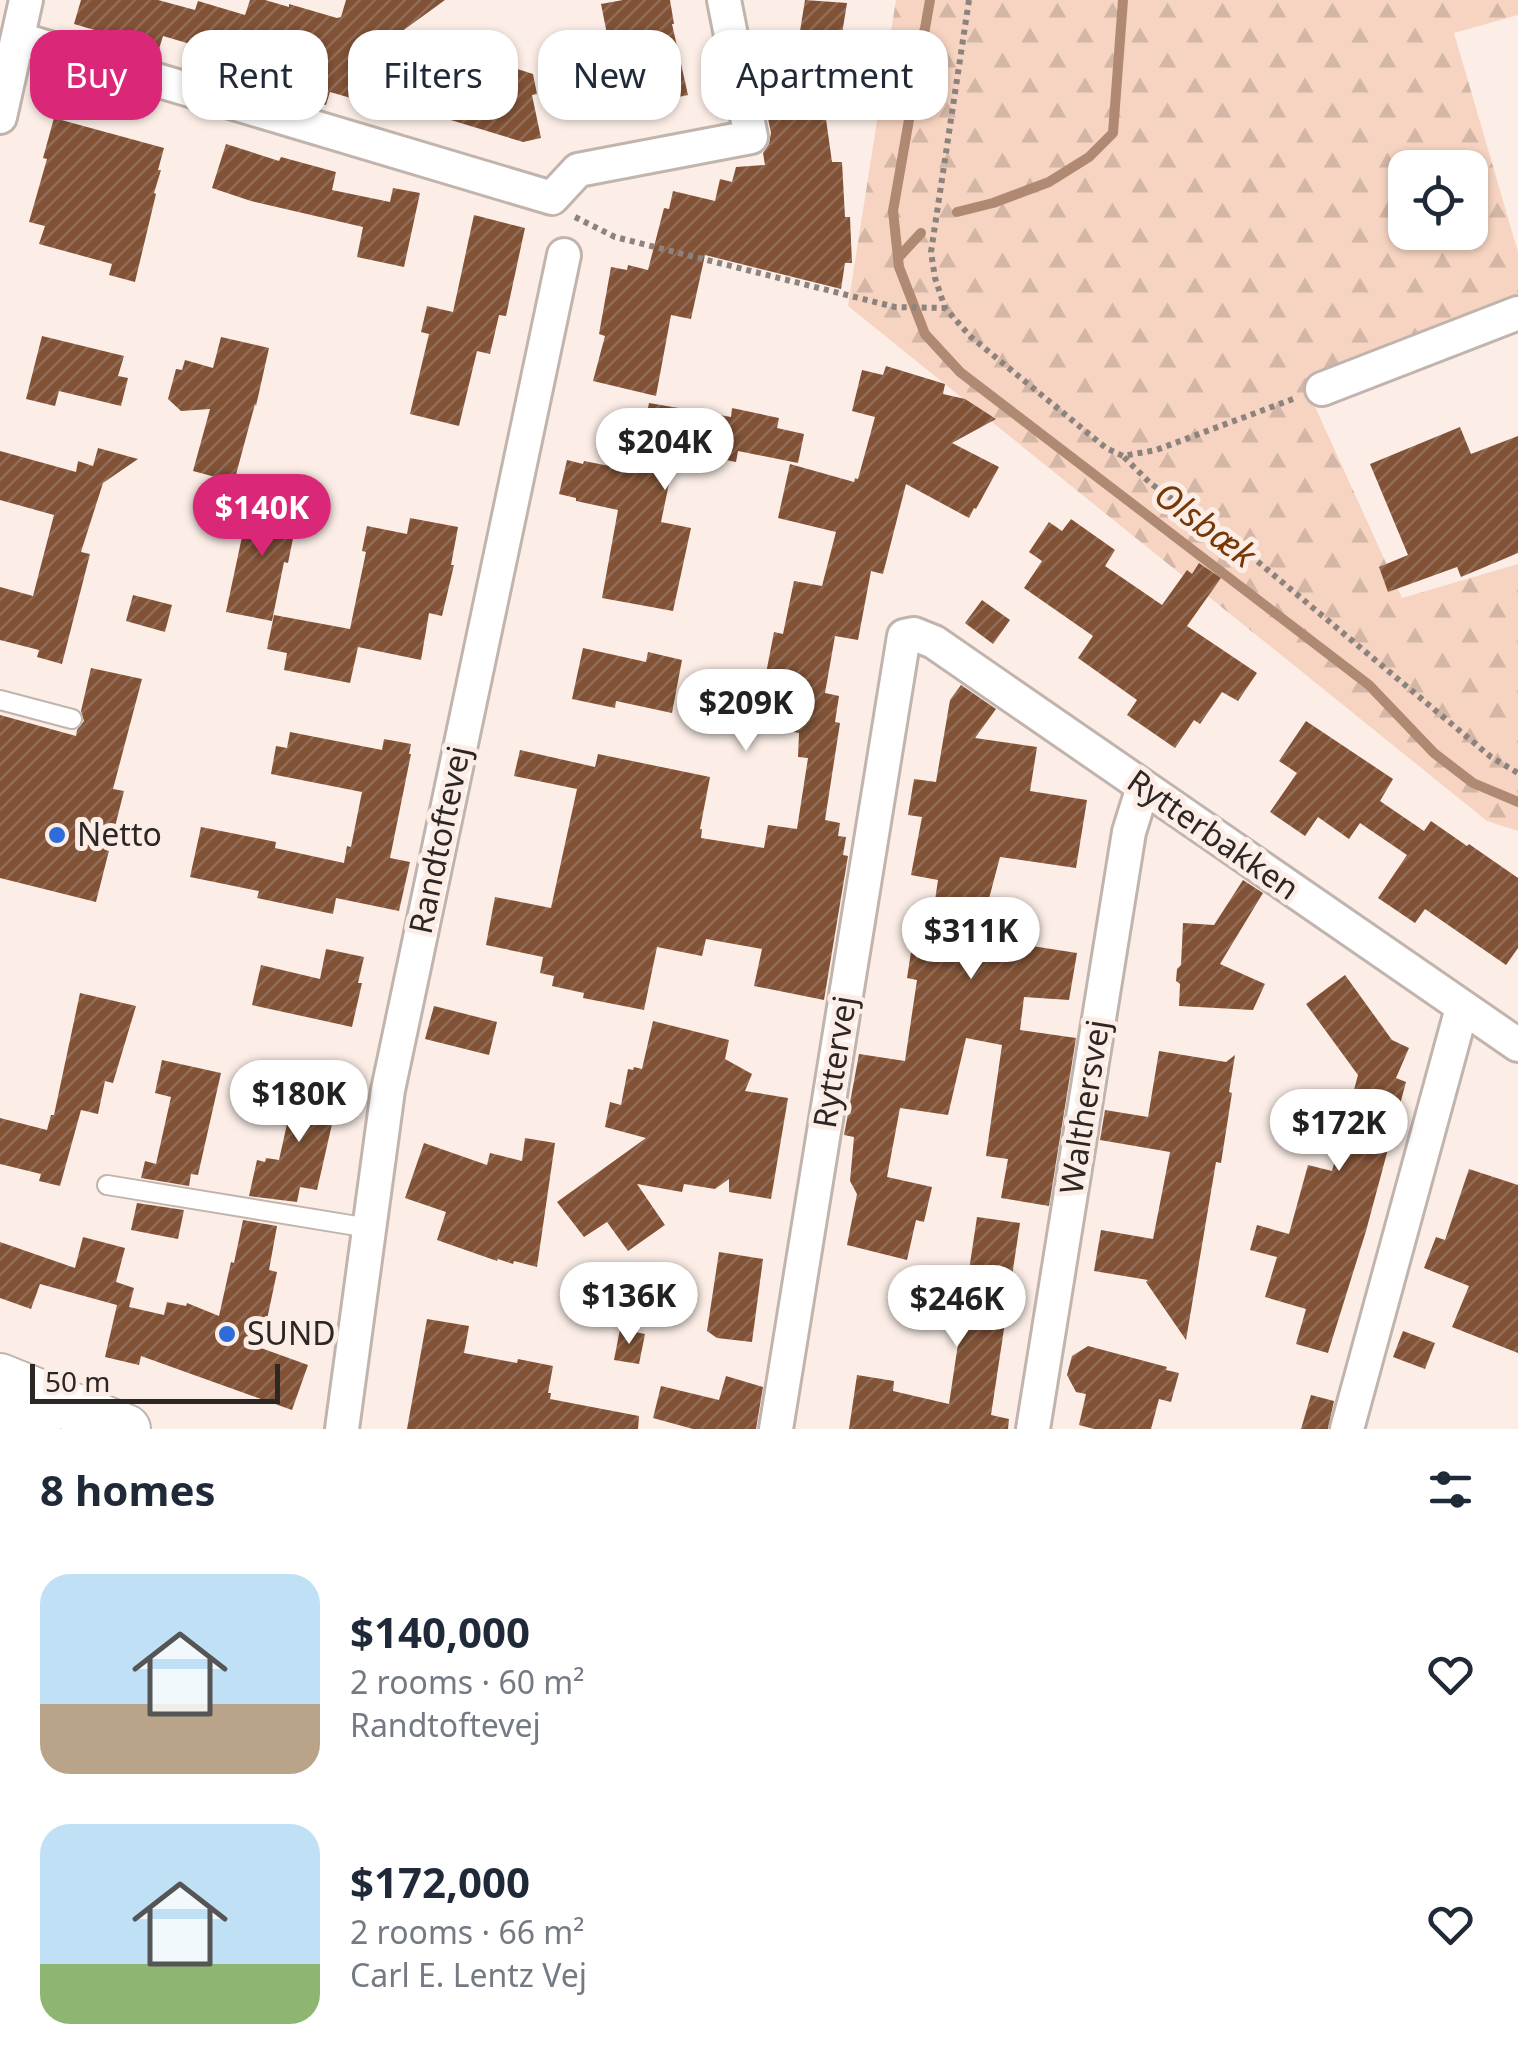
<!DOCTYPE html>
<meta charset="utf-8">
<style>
:root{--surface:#fff;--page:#f2f2f3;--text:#1f2937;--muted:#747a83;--accent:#db2777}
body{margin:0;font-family:"Noto Sans",sans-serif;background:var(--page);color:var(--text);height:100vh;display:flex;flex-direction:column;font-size:38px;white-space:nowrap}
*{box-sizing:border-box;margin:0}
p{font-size:32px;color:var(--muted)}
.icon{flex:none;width:55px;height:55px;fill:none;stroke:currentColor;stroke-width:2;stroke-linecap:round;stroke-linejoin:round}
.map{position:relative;height:1429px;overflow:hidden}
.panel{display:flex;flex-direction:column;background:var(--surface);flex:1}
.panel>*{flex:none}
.banner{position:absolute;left:30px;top:30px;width:1000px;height:90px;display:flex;gap:20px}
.controls{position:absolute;left:1388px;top:150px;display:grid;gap:20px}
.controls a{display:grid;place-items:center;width:100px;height:100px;border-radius:20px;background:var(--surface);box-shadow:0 2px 8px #0004;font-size:50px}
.scale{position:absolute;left:30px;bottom:25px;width:250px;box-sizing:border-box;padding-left:10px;border:5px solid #2c2724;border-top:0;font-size:28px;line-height:35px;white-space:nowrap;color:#2c2724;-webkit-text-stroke:8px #fceee7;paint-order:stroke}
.price{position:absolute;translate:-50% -85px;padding:0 22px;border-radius:35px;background:#fff;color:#222;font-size:32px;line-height:65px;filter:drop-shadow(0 2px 5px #0008)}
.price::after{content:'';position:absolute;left:50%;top:60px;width:30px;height:22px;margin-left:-15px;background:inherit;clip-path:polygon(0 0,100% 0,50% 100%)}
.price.on{background:var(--accent);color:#fff}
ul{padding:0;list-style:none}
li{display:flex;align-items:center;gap:30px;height:250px;padding:0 40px}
li span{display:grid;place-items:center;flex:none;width:280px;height:200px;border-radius:30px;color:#555}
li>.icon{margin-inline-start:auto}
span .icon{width:120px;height:120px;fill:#fffc;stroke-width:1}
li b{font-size:42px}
h2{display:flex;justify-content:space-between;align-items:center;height:120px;padding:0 40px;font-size:42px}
.tag{padding:0 35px;border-radius:30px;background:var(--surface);box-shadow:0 2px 8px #0004;font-size:35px;line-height:90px}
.tag.on{background:var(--accent);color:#fff}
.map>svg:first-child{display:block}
.forest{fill:url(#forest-firs);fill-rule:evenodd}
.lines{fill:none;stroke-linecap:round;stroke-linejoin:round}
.stream{stroke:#b08973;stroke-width:10}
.building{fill:url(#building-hatch)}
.lane-casing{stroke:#c1b4ad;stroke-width:22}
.street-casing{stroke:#c1b4ad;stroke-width:38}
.secondary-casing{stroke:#c1b4ad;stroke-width:52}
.path{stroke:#8c837e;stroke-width:6;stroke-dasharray:5 5;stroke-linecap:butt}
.lane{stroke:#fff;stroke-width:18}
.street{stroke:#fff;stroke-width:32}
.secondary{stroke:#fff;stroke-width:48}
.poi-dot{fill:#2e6cda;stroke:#fceee7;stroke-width:4}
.labels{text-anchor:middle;stroke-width:10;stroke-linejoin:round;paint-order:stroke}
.poi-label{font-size:32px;fill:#2c2724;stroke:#fceee7;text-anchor:start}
.street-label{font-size:32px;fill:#2c2724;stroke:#fceee7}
.water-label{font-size:35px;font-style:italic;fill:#783806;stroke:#fceee7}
</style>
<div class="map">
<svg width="1518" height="1429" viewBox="0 0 1518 1429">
<defs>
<pattern id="forest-firs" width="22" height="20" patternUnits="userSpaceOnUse" patternTransform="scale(2.5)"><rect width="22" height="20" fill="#f6d4c1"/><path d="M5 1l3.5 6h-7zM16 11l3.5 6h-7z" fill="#d3b6a6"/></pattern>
<pattern id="building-hatch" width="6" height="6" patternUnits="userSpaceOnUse" patternTransform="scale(2.5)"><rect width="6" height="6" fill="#815236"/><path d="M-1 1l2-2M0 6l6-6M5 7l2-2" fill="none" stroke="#916d58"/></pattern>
</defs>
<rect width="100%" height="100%" fill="#fceee7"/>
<path class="forest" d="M896 0H1518V15L1454 33 1518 252V298L1307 389 1402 598 1518 564V831L1487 821 848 306ZM1405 168H1470V232H1405Z"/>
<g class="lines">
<g class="stream">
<path d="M930 0 893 211 899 267 925 334 960 372 1369 685 1434 753 1473 783 1518 802"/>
<path d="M957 212 993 203 1049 182 1089 157 1113 133 1123 0"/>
<path d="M898 258 921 233"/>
</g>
</g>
<g class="building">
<path d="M81 0H158L195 10 198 1 245 15 250 0H265L289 7V4L337 18 341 17 346 0H445L401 32 533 74 537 94 532 95 541 138 523 142 408 107 406 114 330 92 326 105 294 96 300 76 163 36 159 49 74 24Z"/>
<path d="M623 0H670L674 24H672L688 95 618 110 609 65 613 64 601 4Z"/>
<path d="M805 0 847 3 837 65 818 62 832 162H842L845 217H850L852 263H845L841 289 705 255 691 319 671 315 656 396 593 381 605 336 599 334 611 267 627 270 628 265 648 270 664 208 669 209 673 191 715 201 720 179 732 182 736 167 765 165 763 153 769 144 771 133 761 85 792 81Z"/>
<path d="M54 118 164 148 158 170H161L154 193 156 194 135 282 109 275 112 264 39 244 45 226 29 222 47 159 43 158Z"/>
<path d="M226 144 279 161 281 157 336 172 332 190 390 202 393 188 420 193 404 267 357 257 363 227 251 201 212 188Z"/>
<path d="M474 215 525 228 506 316 499 315 490 354 477 351 459 426 410 414 429 334 421 332 427 306 453 312Z"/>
<path d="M42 336 124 356 118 376 128 378 121 406 59 391 55 406 26 399Z"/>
<path d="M221 337 269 348 256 406 255 404 234 482 193 471 210 409 181 411 168 399 176 369 182 370 185 360 213 368Z"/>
<path d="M886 366 945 384 943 394 965 399 996 419 952 443 999 467 976 509 974 508 969 518 906 484 883 574 871 571 858 640 835 636 825 693 839 696 835 722 840 723 825 820 840 823 838 836 846 837 843 855 848 856 824 1000 754 986 762 949 706 939 702 956 657 947 644 1010 583 998 584 993 552 986 554 976 540 973 543 957 486 945 495 897 551 908 577 789 514 776 520 750 595 767 598 754 710 777 700 829H702L701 838 764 848 768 825 797 829 808 758 798 757 799 733 788 731 794 694 763 689 774 632 783 634 794 581 822 586 836 532 778 518 790 464 854 482 855 478 858 479 875 417 852 411 862 370 883 375Z"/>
<path d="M649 403 731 417 732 408 779 418 777 428 804 434 798 463 738 451 736 462 676 450 661 522 691 528 673 611 602 598 618 510 576 501V498L559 494 567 460 583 464 584 461 635 471Z"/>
<path d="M1460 427 1471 454 1518 436V553L1461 577 1457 567 1388 592 1379 567 1408 555 1370 464Z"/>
<path d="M98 448 138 459 103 483 81 552 90 554 62 664 37 657 39 650 0 640V587L33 596 54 515 0 500V451L76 472 78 461 93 466Z"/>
<path d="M250 499 299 509 288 563 284 562 272 621 226 612Z"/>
<path d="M410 518 458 527 451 565H454L442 616 429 613 421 660 358 647 350 683 284 670 287 653 267 649 274 615 350 629 366 552 362 551 367 526 407 534Z"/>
<path d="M1071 519 1115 550 1105 566 1162 605 1187 570 1192 574 1199 563 1221 578 1187 626 1257 673 1238 701 1222 692 1200 724 1194 720 1175 748 1127 715 1137 700 1078 658 1093 636 1024 588 1042 561 1029 552 1049 522 1062 531Z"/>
<path d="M133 595 172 605 165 632 126 621Z"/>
<path d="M982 600 1010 620 993 644 965 623Z"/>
<path d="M583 648 646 662 648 652 682 660 672 713 616 701 615 708 572 699Z"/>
<path d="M91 668 142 679 113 789 124 791 96 902 0 878V715L76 736 77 730 84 721 81 711Z"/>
<path d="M961 685 996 709 975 738 1037 747 1030 791 1087 800 1076 868 1000 857 982 925 988 926 986 939 1077 953 1069 1000 1024 997 1020 1030 1076 1038 1049 1206 1001 1198 1008 1159 986 1156 1002 1045 966 1038 948 1115 900 1108 887 1177 932 1187 924 1222 916 1220 907 1260 847 1245 857 1194 850 1181 854 1137 844 1135 859 1054 905 1061 917 980 907 978 913 939 929 941 938 880 911 875 922 817 908 815 914 779 936 782 950 700Z"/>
<path d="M1306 721 1393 779 1380 801 1424 831 1431 821 1467 846 1469 844 1518 878V948L1506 965 1425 909 1415 923 1378 898 1407 855 1360 823 1349 839 1318 817 1305 836 1270 812 1297 773 1279 761Z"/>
<path d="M290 732 382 750 384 739 411 744 409 754H411L390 858 410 862 399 911 336 898 333 914 257 898 259 891 190 877 201 827 276 842 275 848 344 863 347 846 351 847 362 792 271 774 276 746 287 748Z"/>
<path d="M1243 880 1263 893 1220 964 1265 984 1253 1010 1179 1006 1180 984 1176 981 1177 969 1181 965 1183 923 1214 925Z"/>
<path d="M326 949 364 957 358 983H362L352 1027 252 1005 261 965 320 979Z"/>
<path d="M1345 975 1392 1040 1409 1048 1396 1078 1406 1082 1366 1231 1328 1353 1296 1344 1306 1309 1265 1297 1277 1257 1250 1250 1257 1225 1289 1234 1308 1165 1332 1171 1358 1075 1306 1004Z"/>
<path d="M80 993 136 1006 113 1083 105 1081 98 1114 81 1110 60 1186 39 1181 41 1174 0 1164V1118L47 1130 51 1115H54Z"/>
<path d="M434 1006 497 1022 489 1055 425 1039Z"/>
<path d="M653 1021 729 1040 725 1059 752 1074 745 1091 788 1098 771 1199 729 1192V1179L715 1189 684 1184 682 1192 637 1184 665 1225 628 1251 607 1222 584 1237 557 1202 646 1138 605 1127 610 1102 621 1105 628 1069 633 1070 634 1067 642 1069Z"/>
<path d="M1159 1051 1226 1062 1235 1055 1229 1092 1232 1093 1221 1163 1216 1162 1186 1340 1146 1282 1148 1280 1094 1271 1101 1230 1153 1239 1170 1152 1100 1140 1105 1110 1148 1117Z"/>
<path d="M162 1060 221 1073 198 1175 191 1174 189 1186 141 1178 145 1161 156 1164 171 1097 155 1093Z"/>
<path d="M297 1079 340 1089 317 1190 300 1187 297 1202 249 1196 257 1160 265 1162 266 1158 279 1160Z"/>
<path d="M525 1138 555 1143 537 1267 514 1261 513 1264 498 1259 497 1261 437 1240 446 1212 405 1198 424 1143 487 1165 490 1153 522 1161Z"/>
<path d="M1469 1169 1518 1185V1353L1452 1327 1469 1286 1424 1268 1436 1237 1445 1240Z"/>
<path d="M137 1203 184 1210 178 1239 131 1230Z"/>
<path d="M977 1217 1020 1223 991 1415 1009 1419 1008 1429H849L857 1375 894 1381 893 1391 949 1404Z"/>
<path d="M243 1220 277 1226 269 1270 277 1272 261 1348 308 1365 292 1410 141 1356 139 1365 105 1357 117 1305 40 1284 31 1309 0 1298V1242L75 1268 83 1237 125 1248 116 1282 134 1288 129 1307 164 1315 167 1302 186 1306 187 1303 219 1316 231 1262 234 1263Z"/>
<path d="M719 1252 763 1259 752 1342 717 1338 707 1331Z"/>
<path d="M427 1319 469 1326 464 1353 517 1363 518 1359 553 1366 548 1393H551L550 1399 639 1416 638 1429H407Z"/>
<path d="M620 1329 645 1334 639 1364 614 1360Z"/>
<path d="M1403 1331 1435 1343 1425 1369 1393 1357Z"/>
<path d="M1088 1346 1167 1367 1166 1370 1179 1373 1171 1402 1159 1399 1151 1429H1094L1079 1425 1086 1394 1076 1392 1067 1375 1072 1356Z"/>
<path d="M726 1376 763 1387 756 1429H693L653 1418 661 1386 719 1400Z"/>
<path d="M1311 1395 1334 1401 1328 1429H1301Z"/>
</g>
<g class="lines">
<defs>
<g id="lane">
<path d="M0 700 72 719"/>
<path d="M107 1185 369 1228"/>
</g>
<g id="street">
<path d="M19 39 552 198 578 170 751 137 724 0"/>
<path d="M0 117 26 0"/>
<path d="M1322 389 1518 313"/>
<path d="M342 1429 388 1090 564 255"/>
<path d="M776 1429 904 636 914 634 934 642 1518 1045"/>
<path d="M1033 1429 1129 832 1143 787"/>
<path d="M1347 1429 1462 1008"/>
</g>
<g id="secondary">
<path d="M0 1378 126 1429"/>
<path d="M0 1419 36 1429"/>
</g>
</defs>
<use href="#lane" class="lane-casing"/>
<use href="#street" class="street-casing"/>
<use href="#secondary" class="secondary-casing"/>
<g class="path">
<path d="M969 0 931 252 935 278 945 308 971 337 1106 448 1123 456 1156 450 1293 399"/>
<path d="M575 217 615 237 895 307 945 308"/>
<path d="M1124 457 1150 483 1257 561 1491 757 1518 773"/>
</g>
<use href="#lane" class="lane"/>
<use href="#street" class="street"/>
<use href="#secondary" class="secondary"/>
</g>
<g class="poi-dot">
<circle cx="57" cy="835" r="10"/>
<circle cx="227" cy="1334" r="10"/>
</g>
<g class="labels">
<g class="poi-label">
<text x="77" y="846">Netto</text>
<text x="247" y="1345">SUND</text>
</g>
<g class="street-label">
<text transform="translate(1213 835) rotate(35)" y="11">Rytterbakken</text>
<text transform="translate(440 840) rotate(-78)" y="11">Randtoftevej</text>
<text transform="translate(835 1062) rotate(-81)" y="11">Ryttervej</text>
<text transform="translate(1085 1107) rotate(-81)" y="11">Walthersvej</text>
</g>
<g class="water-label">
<text transform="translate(1205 525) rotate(37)" y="12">Olsbæk</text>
</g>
</g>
</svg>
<div class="controls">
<a><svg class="icon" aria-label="locate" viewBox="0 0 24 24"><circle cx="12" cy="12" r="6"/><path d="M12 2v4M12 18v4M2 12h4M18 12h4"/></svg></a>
</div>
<div class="scale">50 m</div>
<b class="price" style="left:665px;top:493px">$204K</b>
<b class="price on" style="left:262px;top:559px">$140K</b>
<b class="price" style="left:746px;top:754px">$209K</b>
<b class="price" style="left:971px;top:982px">$311K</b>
<b class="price" style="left:299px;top:1145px">$180K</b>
<b class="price" style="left:1339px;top:1174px">$172K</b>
<b class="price" style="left:629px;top:1347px">$136K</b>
<b class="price" style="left:957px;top:1350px">$246K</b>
<div class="banner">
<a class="tag on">Buy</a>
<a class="tag">Rent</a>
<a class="tag">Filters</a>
<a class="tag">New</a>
<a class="tag">Apartment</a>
</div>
</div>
<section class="panel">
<h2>8 homes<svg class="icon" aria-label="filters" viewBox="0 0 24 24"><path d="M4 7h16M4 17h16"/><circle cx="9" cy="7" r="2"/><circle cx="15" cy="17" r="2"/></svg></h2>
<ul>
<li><span style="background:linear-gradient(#bfe0f5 65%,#b9a48a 0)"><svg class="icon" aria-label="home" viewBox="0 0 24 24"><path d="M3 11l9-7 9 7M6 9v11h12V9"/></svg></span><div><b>$140,000</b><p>2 rooms · 60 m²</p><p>Randtoftevej</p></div><svg class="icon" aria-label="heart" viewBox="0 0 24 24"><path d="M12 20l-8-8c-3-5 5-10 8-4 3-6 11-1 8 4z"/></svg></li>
<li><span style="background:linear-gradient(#bfe0f5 70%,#8fb573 0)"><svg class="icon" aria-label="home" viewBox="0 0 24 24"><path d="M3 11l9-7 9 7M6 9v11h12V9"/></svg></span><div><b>$172,000</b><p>2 rooms · 66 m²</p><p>Carl E. Lentz Vej</p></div><svg class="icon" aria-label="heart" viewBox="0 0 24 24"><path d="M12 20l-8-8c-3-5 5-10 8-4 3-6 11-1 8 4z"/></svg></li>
</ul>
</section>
